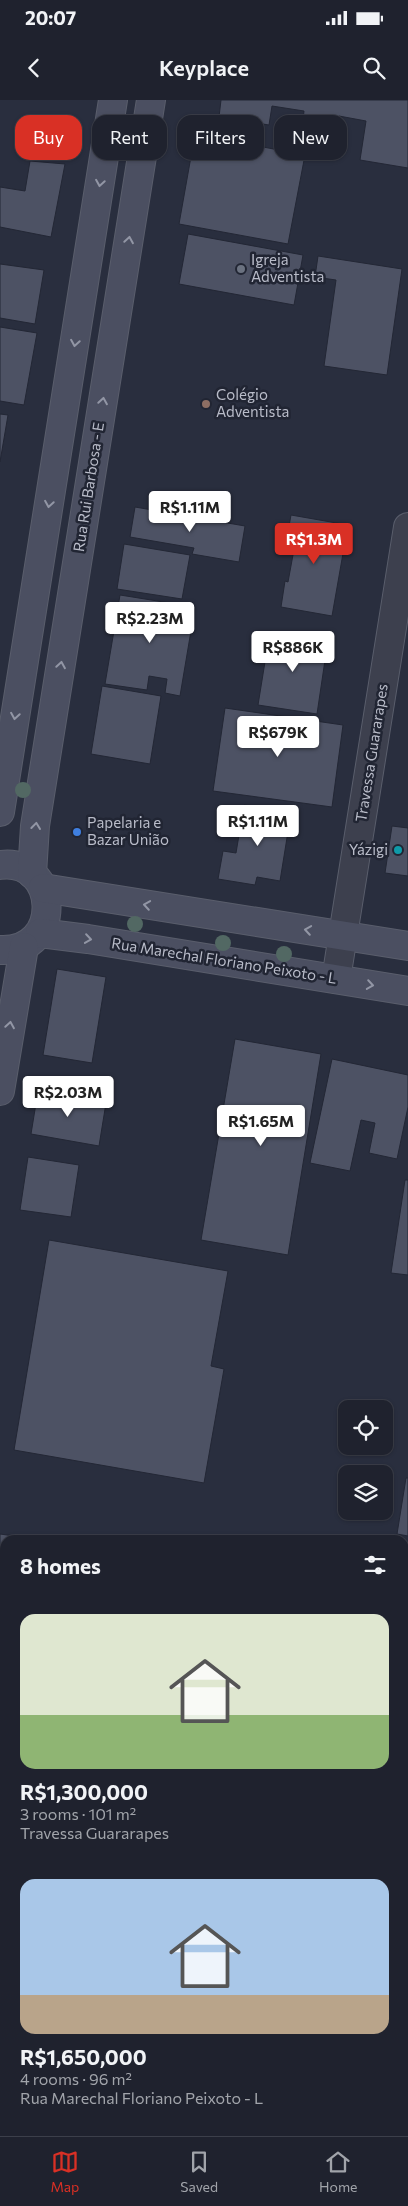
<!DOCTYPE html>
<meta charset="utf-8">
<style>
:root{--surface:#1f222e;--page:#272a36;--text:#f1f3f6;--muted:#a1a4aa;--line:#3c3f4a;--accent:#d93025}
body{margin:0;font-family:Commissioner,sans-serif;background:var(--page);color:var(--text);height:100vh;display:flex;flex-direction:column;font-size:19px;white-space:nowrap}
*{box-sizing:border-box;margin:0}
p{font-size:16px;color:var(--muted)}
.icon{flex:none;width:28px;height:28px;fill:none;stroke:currentColor;stroke-width:2;stroke-linecap:round;stroke-linejoin:round}
.map{position:relative;flex:1;overflow:hidden}
.side{position:absolute;left:0px;top:1435px;width:409px;height:601px;display:flex;flex-direction:column;background:var(--surface);border-radius:15px 15px 0 0;box-shadow:0 1px 4px #0004,0 0 0 1px var(--line)}
.side>*{flex:none}
.banner{position:absolute;left:15px;top:15px;width:379px;height:45px;display:flex;gap:10px}
.controls{position:absolute;left:338px;top:1300px;display:grid;gap:10px}
.controls a{display:grid;place-items:center;width:55px;height:55px;border-radius:10px;background:var(--surface);box-shadow:0 1px 4px #0004,0 0 0 1px var(--line);font-size:25px}
.price{position:absolute;translate:-50% -42px;padding:0 11px;border-radius:5px;background:#fff;color:#222;font-size:16px;line-height:32px;filter:drop-shadow(0 1px 2px #0008)}
.price::after{content:'';position:absolute;left:50%;top:30px;width:15px;height:11px;margin-left:-8px;background:inherit;clip-path:polygon(0 0,100% 0,50% 100%)}
.price.active{background:var(--accent);color:#fff}
ul{padding:0;list-style:none}
li{display:grid;align-content:center;gap:10px;height:265px;padding:0 20px}
li span{display:grid;place-items:center;height:155px;border-radius:15px;color:#555}
li>.icon{margin-inline-start:auto}
span .icon{width:90px;height:90px;fill:#fffc;stroke-width:1}
li b{font-size:21px}
h2{display:flex;justify-content:space-between;align-items:center;height:60px;padding:0 20px;font-size:21px}
.pill{padding:0 18px;border-radius:15px;background:var(--surface);box-shadow:0 1px 4px #0004,0 0 0 1px var(--line);font-size:18px;line-height:45px}
.pill.active{background:var(--accent);color:#fff}
.status{display:flex;justify-content:space-between;align-items:center;height:35px;padding:0 25px;background:var(--surface);direction:ltr}
.status svg{height:14px;fill:currentColor}
header{display:flex;justify-content:space-between;align-items:center;height:65px;padding:0 20px;background:var(--surface);font-size:22px;font-weight:600}
.tab-bar{display:flex;justify-content:space-around;align-items:center;height:70px;border-top:1px solid var(--line);background:var(--surface);font-size:14px;color:var(--muted)}
.tab-bar a{display:grid;justify-items:center;gap:2px}
.tab-bar .active{color:var(--accent)}
.map>svg:first-child{display:block}
.building{fill:#4d5264;stroke:#232735}
.lines{fill:none;stroke-linecap:round;stroke-linejoin:round}
.street-casing{stroke:#5a5e6c;stroke-width:30}
.secondary-casing{stroke:#5a5e6c;stroke-width:30}
.street{stroke:#3d404e;stroke-width:28}
.secondary{stroke:#4b4f61;stroke-width:28}
.tree{fill:#526863}
.oneway{stroke:#9296a5}
.worship-dot{fill:#6b7280;stroke:#212533;stroke-width:2}
.education-dot{fill:#8d6e63;stroke:#212533;stroke-width:2}
.shop-dot{fill:#3f7fe0;stroke:#212533;stroke-width:2}
.culture-dot{fill:#0f9aa8;stroke:#212533;stroke-width:2}
.labels{text-anchor:middle;stroke-width:5;stroke-linejoin:round;paint-order:stroke}
.poi-label{font-size:15px;fill:#b9bcc9;stroke:#212533;text-anchor:start}
.street-label{font-size:15px;fill:#b9bcc9;stroke:#212533}
</style>
<div class="status"><b>20:07</b><svg viewBox="0 0 49 12"><path d="M0 12V9h3v3zM5 12V6h3v6zM10 12V3h3v9zM15 12V0h3v12zM26 1h20v11H26zM47 4h2v5h-2z"/></svg></div>
<header><svg class="icon" aria-label="back" viewBox="0 0 24 24"><path d="M15 5l-7 7 7 7"/></svg>Keyplace<svg class="icon" aria-label="search" viewBox="0 0 24 24"><circle cx="10" cy="10" r="6"/><path d="M15 15l6 6"/></svg></header>
<div class="map">
<svg width="408" height="2036" viewBox="0 0 408 2036">
<rect width="100%" height="100%" fill="#292e3e"/>
<g class="building">
<path d="M221 0H408V68L360 60 366 21 339 16 335 41 292 34 295 19 303 20 304 11 272 6 269 25 219 17Z"/>
<path d="M195 34 305 55 288 144 179 124Z"/>
<path d="M30 61 65 64 51 137 0 127V87L25 91Z"/>
<path d="M188 134 303 155 294 205 179 184Z"/>
<path d="M318 156 402 169 387 275 324 266 336 180 315 177Z"/>
<path d="M0 164 44 170 35 224 0 218Z"/>
<path d="M0 227 37 233 24 305 0 301Z"/>
<path d="M0 314 8 315 0 362Z"/>
<path d="M135 407 245 426 239 462 192 454 194 448 130 437Z"/>
<path d="M291 415 348 425 332 516 281 507 285 481 288 482 295 444 286 443Z"/>
<path d="M124 444 190 455 182 499 117 489Z"/>
<path d="M120 495 195 507 180 596 165 593 167 579 149 576 147 590 105 584Z"/>
<path d="M270 531 328 540 317 614 258 605Z"/>
<path d="M102 586 161 596 150 664 91 654Z"/>
<path d="M225 608 343 625 332 707 213 691Z"/>
<path d="M244 705 291 713 280 781 257 777 255 785 218 779 223 751 236 753Z"/>
<path d="M392 726 408 728V776L385 773Z"/>
<path d="M57 869 106 877 92 963 43 955Z"/>
<path d="M235 939 321 954 288 1155 201 1140Z"/>
<path d="M332 959 408 975V1007L397 1059 369 1053 375 1023 361 1020 350 1071 310 1063Z"/>
<path d="M38 991 106 1003 99 1046 31 1034Z"/>
<path d="M28 1057 79 1065 71 1117 20 1110Z"/>
<path d="M405 1080H408V1175L391 1173Z"/>
<path d="M49 1140 228 1171 211 1266 224 1269 204 1383 14 1350Z"/>
<path d="M406 1378H408V1436L397 1434Z"/>
<path d="M0 1434 42 1440H5V1478H0Z"/>
<path d="M276 1435 306 1440H276Z"/>
<path d="M404 1456 408 1457V1542H404Z"/>
<path d="M408 1667V1758L404 1757V1694Z"/>
<path d="M404 1863 408 1864V1957L404 1956Z"/>
<path d="M404 2006 408 2008 405 2036H341L342 2031H404Z"/>
</g>
<g class="lines">
<defs>
<path id="street" d="M336 879 408 427"/>
<g id="secondary">
<path d="M0 712 113 0"/>
<path d="M0 765C59 757 65 853 0 850"/>
<path d="M32 774 35 726 151 0"/>
<path d="M43 788 408 846"/>
<path d="M40 833 88 839 408 891"/>
<path d="M0 991 24 847"/>
<path d="M0 1723 5 1724"/>
<path d="M0 1763 5 1764"/>
<path d="M404 1787H408"/>
<path d="M404 1830H408"/>
</g>
</defs>
<use href="#street" class="street-casing"/>
<use href="#secondary" class="secondary-casing"/>
<use href="#street" class="street"/>
<use href="#secondary" class="secondary"/>
</g>
<g class="tree">
<circle cx="23" cy="690" r="8"/>
<circle cx="135" cy="824" r="8"/>
<circle cx="223" cy="843" r="8"/>
<circle cx="284" cy="854" r="8"/>
</g>
<defs><path id="oneway-chevron" d="M-2-3.5L2.5 0L-2 3.5" fill="none" stroke-width="1.6" stroke-linecap="round" stroke-linejoin="round" transform="scale(1.25)"/></defs>
<g class="oneway">
<use href="#oneway-chevron" transform="translate(100 83) rotate(99)"/>
<use href="#oneway-chevron" transform="translate(129 140) rotate(-81)"/>
<use href="#oneway-chevron" transform="translate(75 243) rotate(99)"/>
<use href="#oneway-chevron" transform="translate(103 301) rotate(-81)"/>
<use href="#oneway-chevron" transform="translate(49 404) rotate(99)"/>
<use href="#oneway-chevron" transform="translate(61 565) rotate(-81)"/>
<use href="#oneway-chevron" transform="translate(15 616) rotate(99)"/>
<use href="#oneway-chevron" transform="translate(36 726) rotate(-83)"/>
<use href="#oneway-chevron" transform="translate(147 805) rotate(-171)"/>
<use href="#oneway-chevron" transform="translate(308 830) rotate(-171)"/>
<use href="#oneway-chevron" transform="translate(88 839) rotate(8)"/>
<use href="#oneway-chevron" transform="translate(370 885) rotate(9)"/>
<use href="#oneway-chevron" transform="translate(10 925) rotate(-81)"/>
</g>
<circle class="worship-dot" cx="241" cy="169" r="5"/>
<circle class="education-dot" cx="206" cy="304" r="5"/>
<circle class="shop-dot" cx="77" cy="732" r="5"/>
<circle class="culture-dot" cx="398" cy="750" r="5"/>
<g class="labels">
<g class="poi-label">
<text x="251" y="165">Igreja<tspan x="251" dy="17">Adventista</tspan></text>
<text x="216" y="300">Colégio<tspan x="216" dy="17">Adventista</tspan></text>
<text x="87" y="728">Papelaria e<tspan x="87" dy="17">Bazar União</tspan></text>
<text x="388" y="755" text-anchor="end">Yázigi</text>
</g>
<g class="street-label">
<text transform="translate(89 387) rotate(-81)" y="5">Rua Rui Barbosa - E</text>
<text transform="translate(372 653) rotate(-81)" y="5">Travessa Guararapes</text>
<text transform="translate(224 861) rotate(9)" y="5">Rua Marechal Floriano Peixoto - L</text>
</g>
</g>
</svg>
<div class="controls">
<a><svg class="icon" aria-label="locate" viewBox="0 0 24 24"><circle cx="12" cy="12" r="6"/><path d="M12 2v4M12 18v4M2 12h4M18 12h4"/></svg></a>
<a><svg class="icon" aria-label="layers" viewBox="0 0 24 24"><path d="M12 4l9 5-9 5-9-5zM3 14l9 5 9-5"/></svg></a>
</div>
<b class="price" style="left:190px;top:433px">R$1.11M</b>
<b class="price active" style="left:314px;top:465px">R$1.3M</b>
<b class="price" style="left:150px;top:544px">R$2.23M</b>
<b class="price" style="left:293px;top:573px">R$886K</b>
<b class="price" style="left:278px;top:658px">R$679K</b>
<b class="price" style="left:258px;top:747px">R$1.11M</b>
<b class="price" style="left:68px;top:1018px">R$2.03M</b>
<b class="price" style="left:261px;top:1047px">R$1.65M</b>
<div class="banner">
<a class="pill active">Buy</a>
<a class="pill">Rent</a>
<a class="pill">Filters</a>
<a class="pill">New</a>
</div>
<section class="side">
<h2>8 homes<svg class="icon" aria-label="filters" viewBox="0 0 24 24"><path d="M4 7h16M4 17h16"/><circle cx="9" cy="7" r="2"/><circle cx="15" cy="17" r="2"/></svg></h2>
<ul>
<li><span style="background:linear-gradient(#dfe7d0 65%,#8fb573 0)"><svg class="icon" aria-label="home" viewBox="0 0 24 24"><path d="M3 11l9-7 9 7M6 9v11h12V9"/></svg></span><div><b>R$1,300,000</b><p>3 rooms · 101 m²</p><p>Travessa Guararapes</p></div></li>
<li><span style="background:linear-gradient(#a9c7e8 75%,#b9a48a 0)"><svg class="icon" aria-label="home" viewBox="0 0 24 24"><path d="M3 11l9-7 9 7M6 9v11h12V9"/></svg></span><div><b>R$1,650,000</b><p>4 rooms · 96 m²</p><p>Rua Marechal Floriano Peixoto - L</p></div></li>
</ul>
</section>
</div>
<nav class="tab-bar">
<a class="active"><svg class="icon" aria-label="map" viewBox="0 0 24 24"><path d="M3 6l6-2 6 2 6-2v14l-6 2-6-2-6 2zM9 4v14M15 6v14"/></svg>Map</a>
<a><svg class="icon" aria-label="saved" viewBox="0 0 24 24"><path d="M7 4h10v16l-5-4-5 4z"/></svg>Saved</a>
<a><svg class="icon" aria-label="home" viewBox="0 0 24 24"><path d="M3 11l9-7 9 7M6 9v11h12V9"/></svg>Home</a>
</nav>
